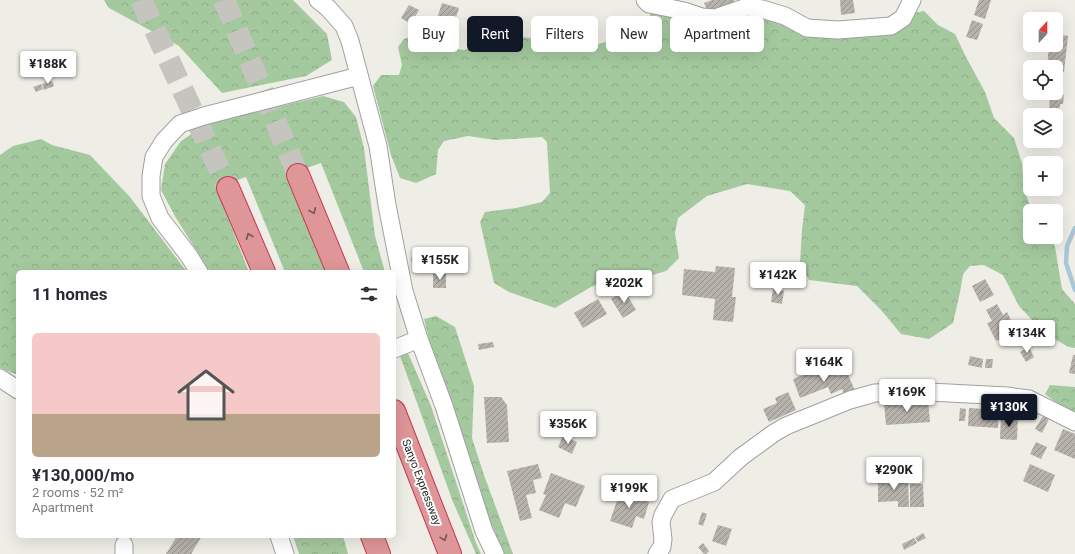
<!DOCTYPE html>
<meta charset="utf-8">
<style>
:root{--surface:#fff;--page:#f7f7f7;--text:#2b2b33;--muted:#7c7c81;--line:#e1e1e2;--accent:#111827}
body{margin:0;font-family:Roboto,sans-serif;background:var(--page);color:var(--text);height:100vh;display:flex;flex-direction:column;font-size:15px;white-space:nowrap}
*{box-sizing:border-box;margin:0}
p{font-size:13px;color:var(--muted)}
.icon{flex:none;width:22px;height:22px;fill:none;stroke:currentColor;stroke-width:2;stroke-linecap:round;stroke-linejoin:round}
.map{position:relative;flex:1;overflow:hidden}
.panel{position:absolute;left:16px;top:270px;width:380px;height:268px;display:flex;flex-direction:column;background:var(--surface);border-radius:6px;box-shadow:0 4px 16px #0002}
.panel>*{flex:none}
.hud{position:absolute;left:408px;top:16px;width:380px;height:36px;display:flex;gap:8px}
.needle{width:26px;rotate:21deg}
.fabs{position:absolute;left:1023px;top:12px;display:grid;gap:8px}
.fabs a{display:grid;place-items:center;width:40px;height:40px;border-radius:6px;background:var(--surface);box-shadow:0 4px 16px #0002;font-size:20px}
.price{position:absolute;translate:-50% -34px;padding:0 9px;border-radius:4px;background:#fff;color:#222;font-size:13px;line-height:26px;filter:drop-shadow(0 1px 2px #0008)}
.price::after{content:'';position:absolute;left:50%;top:24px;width:12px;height:9px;margin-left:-6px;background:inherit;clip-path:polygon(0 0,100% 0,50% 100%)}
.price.current{background:var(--accent);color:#fff}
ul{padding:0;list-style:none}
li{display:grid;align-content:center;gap:8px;height:212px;padding:0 16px}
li+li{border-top:1px solid var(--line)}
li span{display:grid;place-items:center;height:124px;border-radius:6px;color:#555}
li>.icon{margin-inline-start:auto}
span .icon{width:72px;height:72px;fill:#fffc;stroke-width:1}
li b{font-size:17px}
h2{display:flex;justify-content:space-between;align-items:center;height:48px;padding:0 16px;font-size:17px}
.pill{padding:0 14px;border-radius:6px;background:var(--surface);box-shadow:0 4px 16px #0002;font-size:14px;line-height:36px}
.pill.current{background:var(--accent);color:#fff}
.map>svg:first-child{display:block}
.forest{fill:url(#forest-crowns)}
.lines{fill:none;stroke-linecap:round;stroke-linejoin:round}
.stream{stroke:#abc6d7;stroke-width:4.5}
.building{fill:url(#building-hatch)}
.highway-tunnel{stroke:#c5c4be;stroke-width:22;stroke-dasharray:22 11;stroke-linecap:butt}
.street-casing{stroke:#a0a0a0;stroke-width:19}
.highway-casing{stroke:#c83752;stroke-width:24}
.street{stroke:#fff;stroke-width:17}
.highway{stroke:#de9698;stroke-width:22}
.oneway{stroke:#755555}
.labels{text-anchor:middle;stroke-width:4;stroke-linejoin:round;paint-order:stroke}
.street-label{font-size:11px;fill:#1f1f1f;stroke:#fff}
</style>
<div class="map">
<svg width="1075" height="554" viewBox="0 0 1075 554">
<defs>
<pattern id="forest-crowns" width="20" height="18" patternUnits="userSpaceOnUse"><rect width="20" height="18" fill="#a5c99f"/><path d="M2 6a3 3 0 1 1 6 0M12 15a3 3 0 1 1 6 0" fill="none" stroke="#8eac88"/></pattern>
<pattern id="building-hatch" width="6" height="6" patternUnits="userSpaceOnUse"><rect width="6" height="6" fill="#b7b3ac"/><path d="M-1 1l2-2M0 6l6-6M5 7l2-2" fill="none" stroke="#94918b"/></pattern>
</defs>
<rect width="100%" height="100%" fill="#eeede6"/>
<g class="forest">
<path d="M104 0H293L327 34 332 60 306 76 222 93 179 46 109 8Z"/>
<path d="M924 11 938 25 955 34 966 57 985 92 994 118 1014 138 1022 163 1024 189 1032 211H1030V237H1051L1055 247 1062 289 1075 304V348L1069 347 1045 334 1019 306 1003 275 984 265 970 266 963 274 960 292 953 323 929 339 901 334 882 311 857 286 809 280 800 263 802 230 805 205 790 191 747 184 707 196 678 218 675 233 679 258 666 271 646 277 619 276 591 287 555 308 509 292 494 283 480 222 485 212 516 208 542 202 550 193 547 142 542 137 495 140 468 136 444 141 438 150 436 174 416 183 400 178 391 155 373 86 381 75H399L402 65 398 47 404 39 415 35 441 47 464 50 487 40 513 36 538 39 555 37 577 43 598 44 627 37 640 23 654 12 732 21 757 14 806 33Z"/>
<path d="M323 96 344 102 356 117 364 148 375 236 385 272H364L321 163 292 173 329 272H285L246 177 216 188 249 272H210L176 218 161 190 165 164 181 141 206 124Z"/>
<path d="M41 139 52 145 90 155 130 197 187 272H18V375L0 368V155L13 146Z"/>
<path d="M436 316 455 327 474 386 472 438 484 475 513 554H503L488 515 454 408 433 356 424 319Z"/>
<path d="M408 353 431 406 476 543 481 554H476L453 502 400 356Z"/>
<path d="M1050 385 1075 387V412L1062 407 1045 394Z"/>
<path d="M293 536H343L348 554H299Z"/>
</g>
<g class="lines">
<path class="stream" d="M1075 228 1067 246 1066 263 1075 290"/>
</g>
<g class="building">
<path d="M712 0H734L735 4 709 14 704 3Z"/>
<path d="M840 0H853L855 13 841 15Z"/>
<path d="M979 0H991L985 19 974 15Z"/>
<path d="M442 3 459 8 453 27 450 26 449 30 439 27 440 24 436 22Z"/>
<path d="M409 5 419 10 411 24 401 18Z"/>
<path d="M972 20 983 24 977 40 966 37Z"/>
<path d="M1056 34 1068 36 1064 72H1063L1062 81H1063L1062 94 1064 95 1063 104H1060L1059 115 1049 114 1050 93H1056V67H1047L1049 45H1056Z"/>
<path d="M52 81 54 86 44 90 42 84Z"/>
<path d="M41 84 43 89 36 92 33 87Z"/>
<path d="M421 255 424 267 414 270 411 258Z"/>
<path d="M716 266 735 268 732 297H736L733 322 713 320 715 299 682 295 684 269 715 272Z"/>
<rect x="433" y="274" width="13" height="14"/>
<path d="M985 279 994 295 980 302 972 286Z"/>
<path d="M773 289 784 291 782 304 771 302Z"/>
<path d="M625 291 636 310 623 318 611 299Z"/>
<path d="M598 299 607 314 583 328 574 313Z"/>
<path d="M997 304 1003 315 1007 312 1016 330 996 341 987 323 992 321 986 310Z"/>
<path d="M493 342 494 347 479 350 478 344Z"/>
<path d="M1029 347 1034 357 1026 362 1020 352Z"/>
<path d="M1073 355H1075V374L1069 373Z"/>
<path d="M970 356 983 359 982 368 968 365Z"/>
<path d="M986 359H993L992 368H985Z"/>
<path d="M825 367 828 375 835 372 837 376 847 372 856 393 845 397 842 389 831 394 828 387 800 398 793 379Z"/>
<path d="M788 392 796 410 769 422 763 409 777 403 775 398Z"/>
<path d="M484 397H501L507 405 509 442 487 443Z"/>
<path d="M928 401 930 422 886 425 884 404Z"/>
<path d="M960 408 966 409 965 421H959Z"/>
<path d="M969 408 999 410 998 428 968 426Z"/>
<path d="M1044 414 1050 417 1042 433 1035 429Z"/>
<path d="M1001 415 1018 416 1017 440 1000 439Z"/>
<path d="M1063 429 1075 434V459L1054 450Z"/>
<path d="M563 436 577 442 572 454 558 447Z"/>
<path d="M1036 442 1047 447 1041 459 1030 454Z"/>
<path d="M538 464 542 478 533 480 536 493 526 495 532 518 520 521 507 471Z"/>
<path d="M1030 464 1055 475 1048 492 1023 481Z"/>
<path d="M551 473 585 486 576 507 565 503 559 518 539 510 546 495 543 494Z"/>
<path d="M878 479H908L909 507H898V501L878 502Z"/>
<path d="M910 484H923L924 507H910Z"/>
<path d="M621 489 643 497 642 500 649 502 644 519 636 516 632 528 610 521Z"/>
<path d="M702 512 707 514 703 526 698 524Z"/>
<path d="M718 525 732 529 726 546 712 541Z"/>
<path d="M923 533 926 538 918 542 915 538Z"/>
<path d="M177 536H202L191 554H166Z"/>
<path d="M914 538 917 543 904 550 902 544Z"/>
<path d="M703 543 709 551 706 554H704L698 547Z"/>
</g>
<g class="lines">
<g class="highway-tunnel">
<path d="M141 0 228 188"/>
<path d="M224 0 298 175"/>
</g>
<defs>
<g id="street">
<path d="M318 0 328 8 344 26 350 41 378 146 387 205 404 291 419 339 444 406 484 531 495 554"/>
<path d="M645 0 649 4 684 11 702 17 715 18 747 7 762 9 785 16 807 28 838 30 891 26 903 18 912 0"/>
<path d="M199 272 189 256 160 218 151 196V176L154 157 164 141 180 124 204 116 359 76"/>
<path d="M394 349 419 339"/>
<path d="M0 378 18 390"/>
<path d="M279 536 285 554"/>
<path d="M124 554V545"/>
<path d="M657 554 662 547 663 539 661 522 663 515 672 499 714 482 741 457 774 433 786 426 850 400 875 393 910 391 1007 396 1029 399 1075 422"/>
</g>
<g id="highway">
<path d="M298 175 338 272"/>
<path d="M228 188 264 272"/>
<path d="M394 411 450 554"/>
<path d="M372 536 379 554"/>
</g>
</defs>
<use href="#street" class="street-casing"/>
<use href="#highway" class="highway-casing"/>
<use href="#street" class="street"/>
<use href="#highway" class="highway"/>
</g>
<defs><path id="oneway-chevron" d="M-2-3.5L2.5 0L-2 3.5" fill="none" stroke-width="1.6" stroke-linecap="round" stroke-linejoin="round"/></defs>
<g class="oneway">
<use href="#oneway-chevron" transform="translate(313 211) rotate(68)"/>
<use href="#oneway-chevron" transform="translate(249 236) rotate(-113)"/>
<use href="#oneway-chevron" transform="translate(444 538) rotate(69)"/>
</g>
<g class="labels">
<g class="street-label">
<text transform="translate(422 482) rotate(69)" y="4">Sanyo Expressway</text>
</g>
</g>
</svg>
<div class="fabs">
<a><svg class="needle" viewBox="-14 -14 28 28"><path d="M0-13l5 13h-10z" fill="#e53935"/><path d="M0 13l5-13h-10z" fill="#7c7c81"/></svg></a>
<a><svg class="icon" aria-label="locate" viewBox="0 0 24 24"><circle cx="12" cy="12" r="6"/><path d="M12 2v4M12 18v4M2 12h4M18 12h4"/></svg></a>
<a><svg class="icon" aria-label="layers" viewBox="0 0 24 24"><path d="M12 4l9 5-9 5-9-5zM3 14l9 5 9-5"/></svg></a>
<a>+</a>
<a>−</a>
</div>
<b class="price" style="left:48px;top:85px">¥188K</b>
<b class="price" style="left:440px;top:281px">¥155K</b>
<b class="price" style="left:778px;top:296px">¥142K</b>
<b class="price" style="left:624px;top:304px">¥202K</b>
<b class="price" style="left:1027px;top:354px">¥134K</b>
<b class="price" style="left:824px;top:383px">¥164K</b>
<b class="price" style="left:907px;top:413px">¥169K</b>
<b class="price current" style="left:1009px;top:428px">¥130K</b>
<b class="price" style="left:568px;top:445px">¥356K</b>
<b class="price" style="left:894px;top:491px">¥290K</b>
<b class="price" style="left:629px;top:509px">¥199K</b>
<div class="hud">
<a class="pill">Buy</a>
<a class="pill current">Rent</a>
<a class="pill">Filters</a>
<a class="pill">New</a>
<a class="pill">Apartment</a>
</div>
<section class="panel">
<h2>11 homes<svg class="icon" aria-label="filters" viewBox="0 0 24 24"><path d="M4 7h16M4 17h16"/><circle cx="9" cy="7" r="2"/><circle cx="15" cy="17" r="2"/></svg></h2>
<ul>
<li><span style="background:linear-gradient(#f6c9c9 65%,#b9a48a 0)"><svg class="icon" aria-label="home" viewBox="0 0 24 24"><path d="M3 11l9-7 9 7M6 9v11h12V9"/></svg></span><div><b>¥130,000/mo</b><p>2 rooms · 52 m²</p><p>Apartment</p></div></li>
</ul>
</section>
</div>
